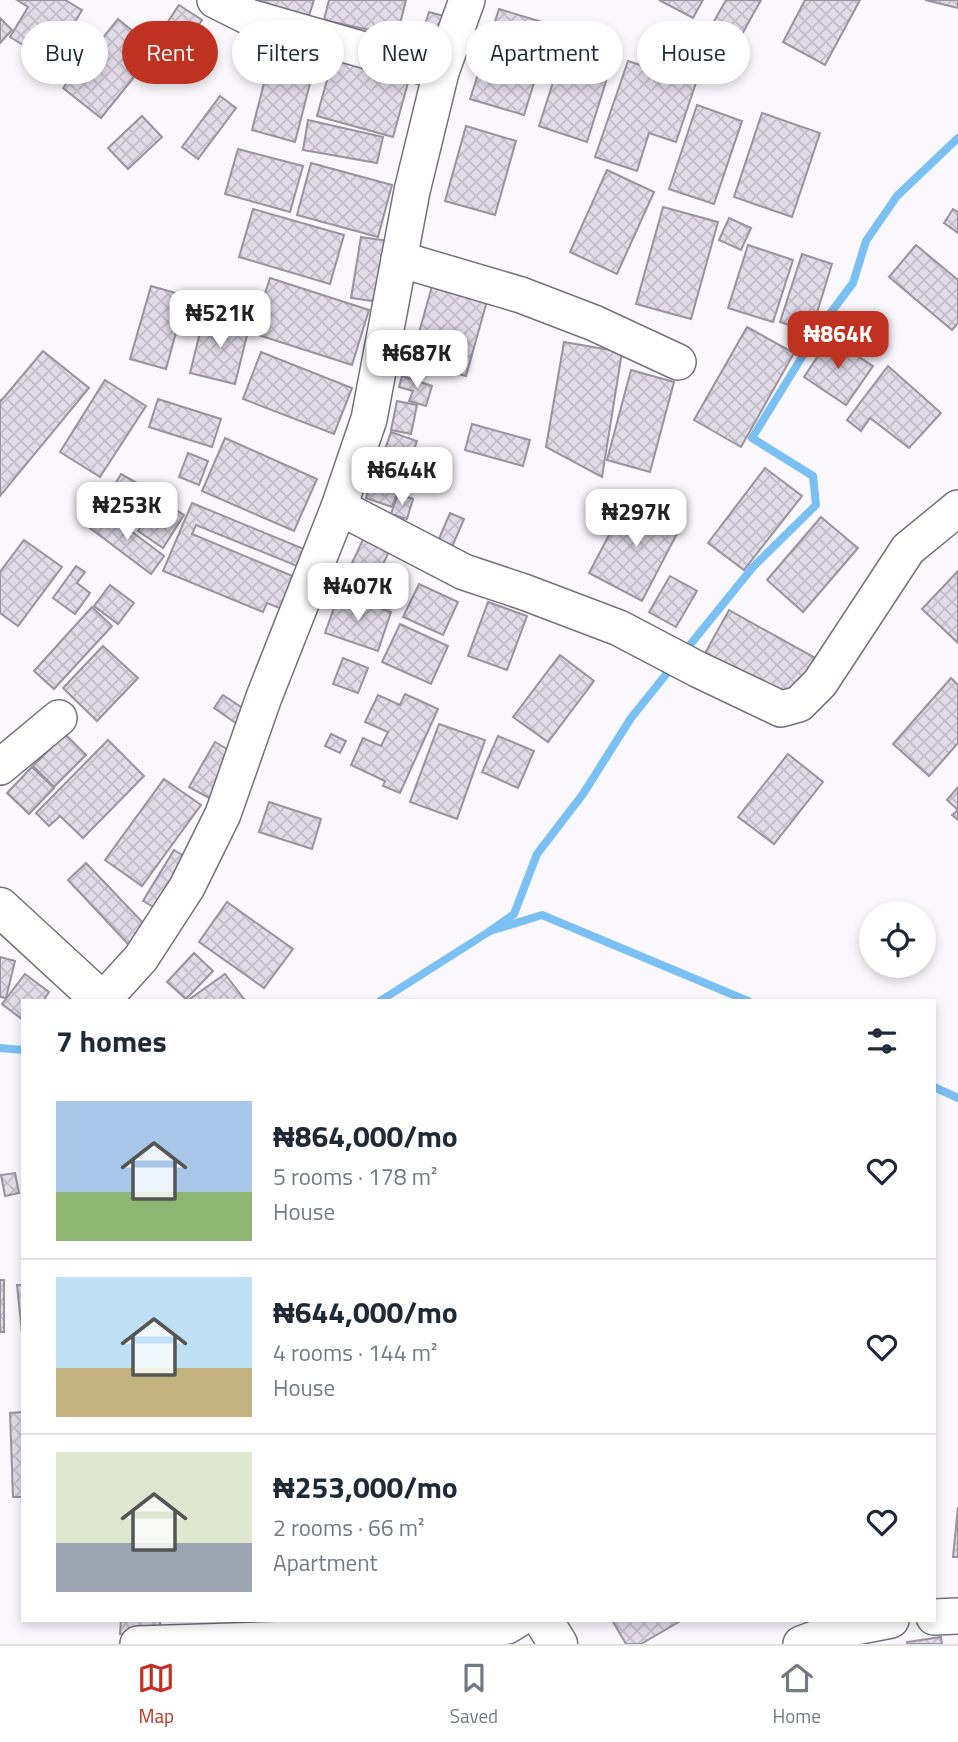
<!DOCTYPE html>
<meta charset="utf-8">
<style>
:root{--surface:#fff;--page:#f6f6f7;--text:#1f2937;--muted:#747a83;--line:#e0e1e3;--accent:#bf3222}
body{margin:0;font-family:"Titillium Web",sans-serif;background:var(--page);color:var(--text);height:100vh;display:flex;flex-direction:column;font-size:26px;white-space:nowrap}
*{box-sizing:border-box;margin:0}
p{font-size:23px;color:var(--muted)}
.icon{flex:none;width:38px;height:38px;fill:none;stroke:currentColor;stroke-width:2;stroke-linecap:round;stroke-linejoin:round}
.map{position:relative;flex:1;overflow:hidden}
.panel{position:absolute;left:21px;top:999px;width:915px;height:623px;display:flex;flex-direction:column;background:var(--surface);border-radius:0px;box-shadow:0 4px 10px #0003}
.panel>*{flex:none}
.hud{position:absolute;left:21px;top:21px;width:917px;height:63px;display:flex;gap:14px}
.controls{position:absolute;left:859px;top:901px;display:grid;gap:14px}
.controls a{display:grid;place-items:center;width:77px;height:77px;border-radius:50%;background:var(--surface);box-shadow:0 4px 10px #0003;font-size:35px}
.price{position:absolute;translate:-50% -60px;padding:0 16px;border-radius:14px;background:#fff;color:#222;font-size:23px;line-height:46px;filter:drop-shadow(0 2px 4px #0008)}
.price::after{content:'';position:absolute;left:50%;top:42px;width:21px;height:16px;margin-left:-10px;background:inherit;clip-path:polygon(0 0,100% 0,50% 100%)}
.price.selected{background:var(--accent);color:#fff}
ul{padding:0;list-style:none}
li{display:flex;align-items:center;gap:21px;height:175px;padding:0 35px}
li+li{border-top:2px solid var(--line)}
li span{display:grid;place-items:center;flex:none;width:196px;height:140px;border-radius:0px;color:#555}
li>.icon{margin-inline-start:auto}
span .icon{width:84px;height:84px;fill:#fffc;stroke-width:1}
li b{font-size:30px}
h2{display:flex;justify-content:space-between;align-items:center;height:84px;padding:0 35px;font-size:30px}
.tag{padding:0 24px;border-radius:32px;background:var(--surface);box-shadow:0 4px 10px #0003;font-size:24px;line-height:63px}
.tag.selected{background:var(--accent);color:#fff}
.tab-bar{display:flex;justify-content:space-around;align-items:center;height:98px;border-top:2px solid var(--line);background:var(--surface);font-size:19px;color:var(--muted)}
.tab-bar a{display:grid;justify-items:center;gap:4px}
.tab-bar .selected{color:var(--accent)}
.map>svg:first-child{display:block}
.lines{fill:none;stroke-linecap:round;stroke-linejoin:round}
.stream{stroke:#7ac0f2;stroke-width:8}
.building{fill:url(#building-cross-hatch);stroke:#98939f;stroke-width:2}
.minor-casing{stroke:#75707b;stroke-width:38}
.major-casing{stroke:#75707b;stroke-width:41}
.minor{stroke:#fff;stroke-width:35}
.major{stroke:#fff;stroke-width:38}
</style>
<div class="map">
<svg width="958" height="1644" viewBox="0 0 958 1644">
<defs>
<pattern id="building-cross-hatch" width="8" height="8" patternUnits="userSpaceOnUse" patternTransform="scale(1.75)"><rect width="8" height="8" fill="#e1dce8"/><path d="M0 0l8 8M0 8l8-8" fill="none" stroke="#c2bdc8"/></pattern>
</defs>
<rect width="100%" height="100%" fill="#faf8fd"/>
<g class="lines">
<g class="stream">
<path d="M685 651 753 567 816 505 813 476 752 438 823 323 853 283 866 241 897 196 958 138"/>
<path d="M490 931 514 914 537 854 583 794 631 718 672 667"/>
<path d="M380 1001 490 931 542 915 748 1001"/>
<path d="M0 1048 23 1050"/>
<path d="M934 1087 958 1098"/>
</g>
</g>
<g class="building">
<path d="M17 0H65L82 10 51 62 10 37 28 7Z"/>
<path d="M232 0H314L306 25Z"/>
<path d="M329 0H406L397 36 324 20Z"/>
<path d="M659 0H703L693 18Z"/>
<path d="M726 0H761L740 38 713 23Z"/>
<path d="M805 0H860L825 65 783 42Z"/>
<path d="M925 0H958V8Z"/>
<path d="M179 5 202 20 189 39 167 23Z"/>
<path d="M499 9 552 25 524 115 470 99Z"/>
<path d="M429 12 448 17 436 55 417 49Z"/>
<path d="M0 18 12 30 0 43Z"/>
<path d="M118 19 156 50 101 118 63 88Z"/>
<path d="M571 26 619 40 587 142 539 126Z"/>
<path d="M273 48 316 60 295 142 252 130Z"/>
<path d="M328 50 411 72 393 137 317 116 329 73 322 71Z"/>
<path d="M628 61 696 83 676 142 649 133 637 171 595 157Z"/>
<path d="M220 96 236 108 198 159 182 147Z"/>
<path d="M697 105 742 121 714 204 669 189Z"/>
<path d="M762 113 820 133 792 217 734 197Z"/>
<path d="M142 116 162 137 128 169 108 148Z"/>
<path d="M308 120 383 137 377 163 303 150Z"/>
<path d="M466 126 516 141 495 215 445 201Z"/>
<path d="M238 149 303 166 290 212 225 194Z"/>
<path d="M311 163 392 185 378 237 297 215Z"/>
<path d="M607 170 654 192 617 274 570 252Z"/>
<path d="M663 207 718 222 691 319 636 304Z"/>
<path d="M253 209 344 235 330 284 239 257Z"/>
<path d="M953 209 958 212V233L944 223Z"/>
<path d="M729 218 751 228 741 250 719 240Z"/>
<path d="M361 237 389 241 379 302 351 298Z"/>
<path d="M748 245 793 260 773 322 728 308Z"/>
<path d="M916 245 958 280V323L952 330 889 277Z"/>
<path d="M802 254 832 264 811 332 780 322Z"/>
<path d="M270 278 369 310 352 365 252 333Z"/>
<path d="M151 286 186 296 166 369 130 359Z"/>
<path d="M432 286 487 301 466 376 411 361Z"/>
<path d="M204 316 249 327 235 384 190 373Z"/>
<path d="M747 327 794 353 741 447 694 420Z"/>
<path d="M830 338 873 366 846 405 804 377Z"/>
<path d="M564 342 622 352 602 477 546 447Z"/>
<path d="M43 351 89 388 0 496V400L1 401Z"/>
<path d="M261 352 352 388 334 434 243 399Z"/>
<path d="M888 366 941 413 909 448 870 418 861 431 847 420Z"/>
<path d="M631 370 674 382 650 472 607 460Z"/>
<path d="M402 376 432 386 426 406 409 401 413 391 399 387Z"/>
<path d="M105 380 146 406 100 477 60 452Z"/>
<path d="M158 399 221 419 212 447 149 427Z"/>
<path d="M397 401 417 405 411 434 391 430Z"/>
<path d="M472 424 530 440 523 466 465 450Z"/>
<path d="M391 432 417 441 400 488 375 479Z"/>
<path d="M225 438 317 479 294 531 202 491Z"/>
<path d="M188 453 208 461 199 485 179 477Z"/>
<path d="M765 468 802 496 744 570 708 543Z"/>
<path d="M121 474 141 485 124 513 105 501Z"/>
<path d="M371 482 398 491 392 507 366 498Z"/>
<path d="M398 494 413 499 407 519 391 514Z"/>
<path d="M629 497 682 524 642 601 589 573Z"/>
<path d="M159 499 184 515 163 548 138 531Z"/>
<path d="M192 503 304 549 297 566 196 525 192 534 295 577 282 609 267 603 263 612 163 571Z"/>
<path d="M103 510 164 556 151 574 90 528Z"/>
<path d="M450 513 464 519 452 547 438 541Z"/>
<path d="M821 517 858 548 803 612 767 580Z"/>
<path d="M367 531 393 543 378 575 352 563Z"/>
<path d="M24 540 62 567 18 626 0 613V572Z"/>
<path d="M76 566 85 572 77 583 90 593 75 614 53 598Z"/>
<path d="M360 571 398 583 390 609 352 598Z"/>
<path d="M958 571V643L922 609Z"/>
<path d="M670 576 697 591 676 627 649 612Z"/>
<path d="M419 584 458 602 443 635 403 617Z"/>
<path d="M110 585 134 603 118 624 94 606Z"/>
<path d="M339 594 391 612 378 651 325 633Z"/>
<path d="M488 602 527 616 507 670 468 656Z"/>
<path d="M92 607 112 626 54 689 34 671Z"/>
<path d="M729 610 815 658 791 701 705 653Z"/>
<path d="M400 624 448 646 431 684 382 662Z"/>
<path d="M103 646 138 678 97 721 63 688Z"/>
<path d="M560 655 594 681 548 742 513 717Z"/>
<path d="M343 658 368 668 358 693 333 684Z"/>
<path d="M951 678 958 685V743L929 776 893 744Z"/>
<path d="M405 694 438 709 400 793 383 786 385 781 351 765 363 738 381 746 388 732 365 722 378 695 400 705Z"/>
<path d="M223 695 250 713 240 726 214 708Z"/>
<path d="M439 724 485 740 457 819 410 802Z"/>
<path d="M65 734 86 755 54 787 33 766Z"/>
<path d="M331 734 346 741 340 753 325 746Z"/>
<path d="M498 736 534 751 518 788 482 772Z"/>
<path d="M108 740 144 776 83 838 60 816 49 826 36 813Z"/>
<path d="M215 742 234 753 209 798 189 787Z"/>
<path d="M788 754 823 782 774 844 738 817Z"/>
<path d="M32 767 54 788 29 814 7 793Z"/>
<path d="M164 779 201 805 142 886 105 860Z"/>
<path d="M958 787V820L952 815 958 810 947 800Z"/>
<path d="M269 802 321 819 312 849 259 832Z"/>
<path d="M174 850 187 858 157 909 143 901Z"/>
<path d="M86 863 147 927 129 945 68 880Z"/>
<path d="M227 902 293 949 264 988 199 942Z"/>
<path d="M194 953 213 971 186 999 167 982Z"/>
<path d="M0 957 15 961 6 998 0 997Z"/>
<path d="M25 974 49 992 43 1001H23V1020L2 1004Z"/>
<path d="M225 974 244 999 241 1001H187Z"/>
<path d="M15 1173 19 1193 5 1196 1 1175Z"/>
<rect x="0" y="1280" width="4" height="52"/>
<path d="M17 1285H23V1343Z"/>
<path d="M23 1412V1497H13L10 1413Z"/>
<path d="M958 1507V1557H953Z"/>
<path d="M121 1620H160V1635L120 1634Z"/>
<path d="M612 1620H682L641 1644H626Z"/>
<path d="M941 1637 942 1644H907V1642Z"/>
</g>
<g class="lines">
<defs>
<g id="minor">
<path d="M215 0 249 17 441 72"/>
<path d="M399 259 521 295 594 323 678 362"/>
<path d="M339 507 464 572 524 592 619 628 697 669 781 709 799 704 820 683 908 549 958 508"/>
<path d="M0 767 59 718"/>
<path d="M102 1001 141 958 187 887 223 814 264 697 339 507 369 419 412 191 441 72 467 0"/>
<path d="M934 1617 958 1616"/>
<path d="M138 1644 422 1635 490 1629 507 1626 517 1620"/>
<path d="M801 1644 836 1631 891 1620"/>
</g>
<g id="major">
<path d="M0 907 102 1001"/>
<path d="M543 1620 558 1644"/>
</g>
</defs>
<use href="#minor" class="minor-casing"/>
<use href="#major" class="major-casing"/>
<use href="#minor" class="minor"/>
<use href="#major" class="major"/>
</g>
</svg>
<div class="controls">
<a><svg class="icon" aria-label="locate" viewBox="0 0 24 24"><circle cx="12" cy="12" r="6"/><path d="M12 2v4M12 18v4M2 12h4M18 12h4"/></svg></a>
</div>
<b class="price" style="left:220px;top:350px">₦521K</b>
<b class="price selected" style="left:838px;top:371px">₦864K</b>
<b class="price" style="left:417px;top:390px">₦687K</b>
<b class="price" style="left:402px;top:507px">₦644K</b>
<b class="price" style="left:127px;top:542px">₦253K</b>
<b class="price" style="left:636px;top:549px">₦297K</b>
<b class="price" style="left:358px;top:623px">₦407K</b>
<div class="hud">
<a class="tag">Buy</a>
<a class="tag selected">Rent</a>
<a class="tag">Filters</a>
<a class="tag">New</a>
<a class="tag">Apartment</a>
<a class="tag">House</a>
</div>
<section class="panel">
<h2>7 homes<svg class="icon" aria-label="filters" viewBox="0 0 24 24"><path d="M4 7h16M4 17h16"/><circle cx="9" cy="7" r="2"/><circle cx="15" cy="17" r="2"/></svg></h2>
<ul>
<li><span style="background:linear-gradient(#a9c7e8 65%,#8fb573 0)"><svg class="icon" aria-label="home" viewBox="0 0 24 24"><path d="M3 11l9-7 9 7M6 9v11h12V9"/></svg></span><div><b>₦864,000/mo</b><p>5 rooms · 178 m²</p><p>House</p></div><svg class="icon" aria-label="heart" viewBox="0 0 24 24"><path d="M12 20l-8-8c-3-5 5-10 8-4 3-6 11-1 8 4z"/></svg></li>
<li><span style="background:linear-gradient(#bfe0f5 65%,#c2b280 0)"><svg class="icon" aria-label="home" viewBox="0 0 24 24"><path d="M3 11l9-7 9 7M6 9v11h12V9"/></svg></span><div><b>₦644,000/mo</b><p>4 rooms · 144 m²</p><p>House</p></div><svg class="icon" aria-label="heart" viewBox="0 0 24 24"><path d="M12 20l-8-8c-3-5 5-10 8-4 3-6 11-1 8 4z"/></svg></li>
<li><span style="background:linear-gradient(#dfe7d0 65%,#9aa5b1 0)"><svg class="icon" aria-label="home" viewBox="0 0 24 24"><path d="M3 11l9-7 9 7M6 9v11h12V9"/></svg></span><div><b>₦253,000/mo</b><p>2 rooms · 66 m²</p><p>Apartment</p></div><svg class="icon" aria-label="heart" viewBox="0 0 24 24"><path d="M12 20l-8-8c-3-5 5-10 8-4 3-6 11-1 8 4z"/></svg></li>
</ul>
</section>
</div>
<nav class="tab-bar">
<a class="selected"><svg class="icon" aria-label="map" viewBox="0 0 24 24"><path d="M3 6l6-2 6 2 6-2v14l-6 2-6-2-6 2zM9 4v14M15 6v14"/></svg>Map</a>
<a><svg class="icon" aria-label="saved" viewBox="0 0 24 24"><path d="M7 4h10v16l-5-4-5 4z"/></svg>Saved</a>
<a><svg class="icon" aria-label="home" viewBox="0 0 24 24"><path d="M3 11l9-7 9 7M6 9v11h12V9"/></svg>Home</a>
</nav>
